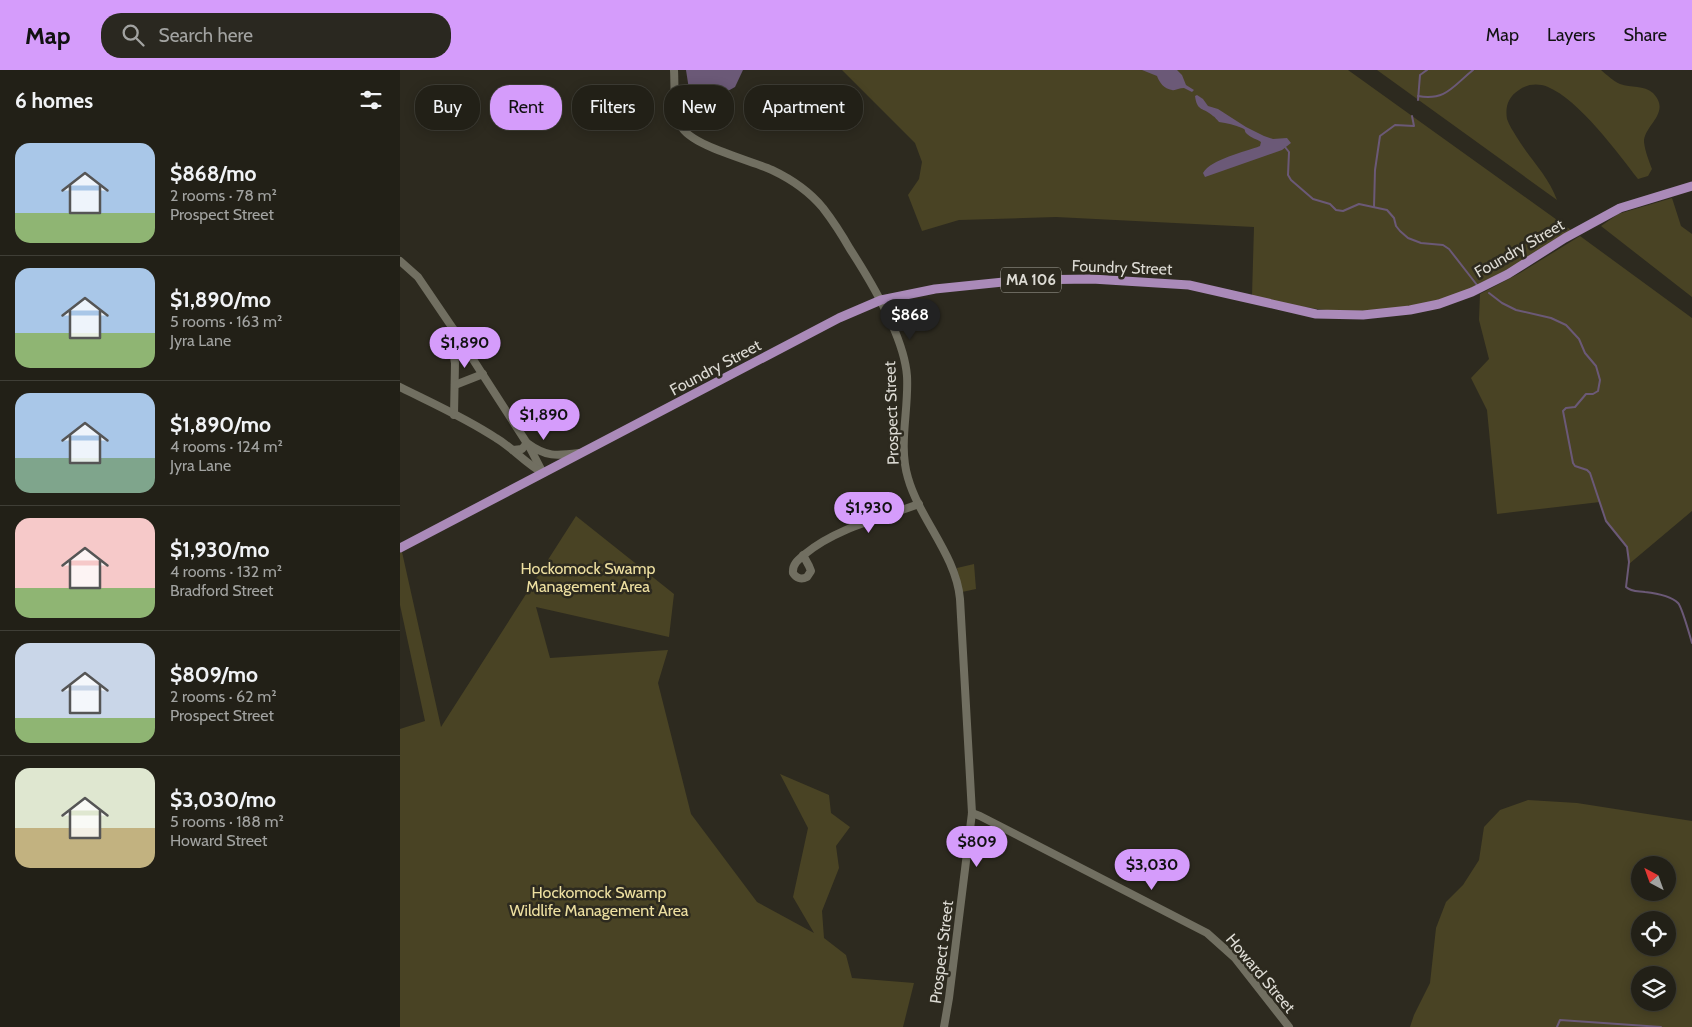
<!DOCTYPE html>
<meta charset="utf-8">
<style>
:root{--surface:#222017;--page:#2a2820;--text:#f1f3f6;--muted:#a2a3a1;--line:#3f3e36;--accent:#d59cfb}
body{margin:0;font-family:Cabin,sans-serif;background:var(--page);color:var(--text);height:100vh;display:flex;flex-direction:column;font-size:19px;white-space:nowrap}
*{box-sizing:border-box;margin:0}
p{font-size:16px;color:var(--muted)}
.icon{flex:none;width:28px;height:28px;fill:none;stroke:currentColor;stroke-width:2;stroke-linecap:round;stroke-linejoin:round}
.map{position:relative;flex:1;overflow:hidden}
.sheet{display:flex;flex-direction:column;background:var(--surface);width:400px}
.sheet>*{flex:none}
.guide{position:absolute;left:15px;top:15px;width:475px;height:45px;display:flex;gap:10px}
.needle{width:32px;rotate:319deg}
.controls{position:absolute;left:1231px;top:786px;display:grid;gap:10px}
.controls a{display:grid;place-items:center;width:45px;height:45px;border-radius:50%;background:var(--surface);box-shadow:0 2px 12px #0003,0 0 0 1px var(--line);font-size:25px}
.price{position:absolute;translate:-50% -42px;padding:0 11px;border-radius:18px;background:var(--accent);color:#111;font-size:16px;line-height:32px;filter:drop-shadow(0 1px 2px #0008)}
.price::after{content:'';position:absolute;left:50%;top:30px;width:15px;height:11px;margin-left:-8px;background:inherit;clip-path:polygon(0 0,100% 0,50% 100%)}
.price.on{background:#222;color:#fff}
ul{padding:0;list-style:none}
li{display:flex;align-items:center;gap:15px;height:125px;padding:0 15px}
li+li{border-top:1px solid var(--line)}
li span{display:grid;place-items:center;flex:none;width:140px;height:100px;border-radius:15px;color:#555}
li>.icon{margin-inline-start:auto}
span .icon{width:60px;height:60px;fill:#fffc;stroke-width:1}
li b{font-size:21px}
h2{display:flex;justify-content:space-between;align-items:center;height:60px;padding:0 15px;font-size:21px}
.tag{padding:0 18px;border-radius:20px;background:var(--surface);box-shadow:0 2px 12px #0003,0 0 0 1px var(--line);font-size:18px;line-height:45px}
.tag.on{background:var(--accent);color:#111}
header{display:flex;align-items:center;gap:30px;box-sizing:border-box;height:70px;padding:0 25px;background:var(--accent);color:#111}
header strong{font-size:24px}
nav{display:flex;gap:28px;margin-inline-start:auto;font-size:18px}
.search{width:350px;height:45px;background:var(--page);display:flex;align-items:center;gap:12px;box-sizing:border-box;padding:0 18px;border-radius:20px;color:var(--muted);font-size:19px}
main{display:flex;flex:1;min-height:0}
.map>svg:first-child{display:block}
.green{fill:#494324;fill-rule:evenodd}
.water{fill:#6b5977}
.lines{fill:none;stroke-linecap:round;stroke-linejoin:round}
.stream{stroke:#6b5977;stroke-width:2}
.minor{stroke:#716f61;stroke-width:8}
.major{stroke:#aa8ab9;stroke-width:9}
.labels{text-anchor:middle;stroke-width:5;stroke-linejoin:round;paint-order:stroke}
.shield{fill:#2d2a1f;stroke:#a8a69e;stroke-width:1}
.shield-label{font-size:15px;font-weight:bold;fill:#dddbd4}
.street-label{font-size:16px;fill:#dddbd4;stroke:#2d2a1f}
.park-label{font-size:16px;fill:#eee0a1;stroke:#2d2a1f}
</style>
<header>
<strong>Map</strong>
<div class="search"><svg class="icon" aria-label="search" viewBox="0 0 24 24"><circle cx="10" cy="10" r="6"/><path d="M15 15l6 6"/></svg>Search here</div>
<nav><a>Map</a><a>Layers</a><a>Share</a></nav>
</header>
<main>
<section class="sheet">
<h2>6 homes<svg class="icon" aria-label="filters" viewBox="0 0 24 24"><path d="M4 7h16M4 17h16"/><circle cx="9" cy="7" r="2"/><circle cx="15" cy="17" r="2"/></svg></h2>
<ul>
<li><span style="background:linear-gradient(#a9c7e8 70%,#8fb573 0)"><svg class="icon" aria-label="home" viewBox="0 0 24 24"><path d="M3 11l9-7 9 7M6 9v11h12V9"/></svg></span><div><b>$868/mo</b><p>2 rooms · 78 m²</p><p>Prospect Street</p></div></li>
<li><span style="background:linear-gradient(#a9c7e8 65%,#8fb573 0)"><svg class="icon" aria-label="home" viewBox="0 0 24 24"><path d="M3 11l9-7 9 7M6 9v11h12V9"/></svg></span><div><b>$1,890/mo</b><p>5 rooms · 163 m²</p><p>Jyra Lane</p></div></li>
<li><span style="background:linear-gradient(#a9c7e8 65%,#7fa58c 0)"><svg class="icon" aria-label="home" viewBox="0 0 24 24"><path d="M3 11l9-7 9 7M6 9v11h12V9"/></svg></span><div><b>$1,890/mo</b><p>4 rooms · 124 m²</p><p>Jyra Lane</p></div></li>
<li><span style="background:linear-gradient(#f6c9c9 70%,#8fb573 0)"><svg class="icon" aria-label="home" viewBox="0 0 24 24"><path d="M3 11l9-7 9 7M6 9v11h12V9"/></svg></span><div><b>$1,930/mo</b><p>4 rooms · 132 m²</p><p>Bradford Street</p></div></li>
<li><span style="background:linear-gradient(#c9d6e8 75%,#8fb573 0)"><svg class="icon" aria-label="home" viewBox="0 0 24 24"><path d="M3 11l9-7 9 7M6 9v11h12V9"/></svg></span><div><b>$809/mo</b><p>2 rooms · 62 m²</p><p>Prospect Street</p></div></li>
<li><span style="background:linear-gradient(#dfe7d0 60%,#c2b280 0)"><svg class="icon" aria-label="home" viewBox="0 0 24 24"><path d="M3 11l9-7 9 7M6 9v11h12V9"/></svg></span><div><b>$3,030/mo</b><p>5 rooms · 188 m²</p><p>Howard Street</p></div></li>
</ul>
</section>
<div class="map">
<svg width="1292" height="957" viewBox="0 0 1292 957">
<rect width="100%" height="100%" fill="#2d2a1f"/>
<g class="green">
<path d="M442 0H948L1171 160C1140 180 1109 200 1076 216 1026 239 958 247 904 237 887 234 870 230 852 226L854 157 656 147 559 150 522 161 508 125 519 109 522 92 515 73Z"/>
<path d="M977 0H1201C1207 5 1213 11 1220 14 1231 18 1244 15 1253 23 1272 43 1244 55 1244 72 1245 81 1249 91 1252 99L1248 106 1238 109C1217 82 1179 30 1148 17 1138 13 1127 14 1119 20 1108 27 1105 37 1107 49 1109 55 1113 61 1116 66 1129 88 1148 105 1157 130Z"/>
<path d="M1272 128 1281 156 1292 164V227L1201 156 1218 144Z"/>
<path d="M1180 166 1292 248V441L1229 494 1227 477 1206 451 1200 432 1097 444 1087 340 1071 308 1089 289 1079 250 1080 224 1120 203Z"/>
<path d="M176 446 274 524 269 567 136 537 150 588 268 580 258 613 291 744 357 832 414 863 393 827 408 758 380 704 429 725 431 743 450 757 436 776 439 798 422 841 424 868 446 885 452 908 514 913 503 957H0V659L25 651 0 535V483L2 482 41 657Z"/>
<path d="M574 494 576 519 562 522 557 498Z"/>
<path d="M1128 730 1177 733 1292 751V957H1010L1014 945 1030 913 1036 858 1046 832 1063 815 1079 790 1084 757 1100 740ZM1240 795H1268V822H1240ZM1240 850H1268V878H1240ZM1240 905H1268V932H1240Z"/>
</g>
<g class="water">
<path d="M286 0H343L335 17C324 24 305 28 292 28L290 26Z"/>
<path d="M742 0H777L782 5 786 15 794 20 792 22 784 18C779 18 775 21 772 20 764 19 759 12 757 6Z"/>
<path d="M797 25 803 29 808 36 818 39 846 57 864 66 873 69 887 68 891 73 882 80 805 107 803 103C811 89 845 82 860 76L861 72C857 69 851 68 847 64 843 60 847 60 842 58 835 55 827 53 819 52 817 50 815 47 813 46 803 37 797 42 795 26Z"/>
</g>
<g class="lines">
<g class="stream">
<path d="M1018 26C1046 31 1053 16 1073 0"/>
<path d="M1018 30 1020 5 1027 0"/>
<path d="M885 77 889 82 888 105 891 110 913 129 930 134 936 140 943 141 959 134 987 140 994 148 996 156 1000 161 1008 168 1021 173 1043 175 1049 179 1077 215"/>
<path d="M974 137 975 100 980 66 995 55 1014 56 1012 46"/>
<path d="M1089 223 1102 233 1116 240 1151 248 1166 255 1179 269 1185 283 1196 296 1200 310 1198 321 1193 324H1186L1175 337 1166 338 1163 341 1173 393 1175 396 1187 400 1190 403 1206 451 1227 477 1229 492 1226 517C1231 522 1238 521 1245 522 1254 523 1271 526 1278 533 1281 536 1290 566 1292 573"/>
<path d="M1157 957 1160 950 1261 957"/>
</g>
<g class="minor">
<path d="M274 0C275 18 273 40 281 56 291 76 350 90 372 100 391 109 409 121 423 138 433 151 442 165 450 179 472 213 504 266 507 306 509 340 498 375 508 408 520 450 556 485 560 529L572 743 549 928 544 957"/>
<path d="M0 191 18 207 54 260 51 269 55 293 54 345"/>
<path d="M54 260 130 378 143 403"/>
<path d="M55 315 83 304"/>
<path d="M0 317C32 333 66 348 96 368 113 378 125 393 143 403"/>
<path d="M113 380 122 379 127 373C146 387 156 386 179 383"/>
<path d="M403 485 409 496 411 501 407 507C401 510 396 508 393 503 392 494 399 489 405 484 436 458 481 448 519 434"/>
<path d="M572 743 580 746 807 863 835 888 889 957"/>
</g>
<path class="major" d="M0 478 439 248 481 230 535 219 622 210 692 209 789 215 916 244 963 245 1010 240 1039 234 1072 222 1108 204 1165 168 1220 138 1292 116"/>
</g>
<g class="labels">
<rect class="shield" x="601" y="197.5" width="60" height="25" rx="4"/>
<g class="shield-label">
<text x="631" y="215">MA 106</text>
</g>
<g class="street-label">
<text transform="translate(1119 178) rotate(-30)" y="6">Foundry Street</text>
<text transform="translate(722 197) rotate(2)" y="6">Foundry Street</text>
<text transform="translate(315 297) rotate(-28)" y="6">Foundry Street</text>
<text transform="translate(491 343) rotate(-92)" y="6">Prospect Street</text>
<text transform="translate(541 882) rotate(-83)" y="6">Prospect Street</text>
<text transform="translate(861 903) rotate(50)" y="6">Howard Street</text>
</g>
<g class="park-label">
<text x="188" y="504">Hockomock Swamp<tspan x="188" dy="18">Management Area</tspan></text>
<text x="199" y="828">Hockomock Swamp<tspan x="199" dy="18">Wildlife Management Area</tspan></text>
</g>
</g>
</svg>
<div class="controls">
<a><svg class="needle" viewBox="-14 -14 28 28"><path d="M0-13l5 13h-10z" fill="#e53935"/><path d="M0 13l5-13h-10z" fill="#a2a3a1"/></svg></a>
<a><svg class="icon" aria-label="locate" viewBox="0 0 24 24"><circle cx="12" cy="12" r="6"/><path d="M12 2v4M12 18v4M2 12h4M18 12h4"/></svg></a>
<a><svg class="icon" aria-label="layers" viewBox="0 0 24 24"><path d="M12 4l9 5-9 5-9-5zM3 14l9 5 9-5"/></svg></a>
</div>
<b class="price on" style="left:510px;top:271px">$868</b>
<b class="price" style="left:65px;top:299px">$1,890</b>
<b class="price" style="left:144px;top:371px">$1,890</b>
<b class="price" style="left:469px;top:464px">$1,930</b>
<b class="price" style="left:577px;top:798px">$809</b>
<b class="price" style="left:752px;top:821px">$3,030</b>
<div class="guide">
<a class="tag">Buy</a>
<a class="tag on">Rent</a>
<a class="tag">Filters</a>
<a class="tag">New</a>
<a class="tag">Apartment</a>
</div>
</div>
</main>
